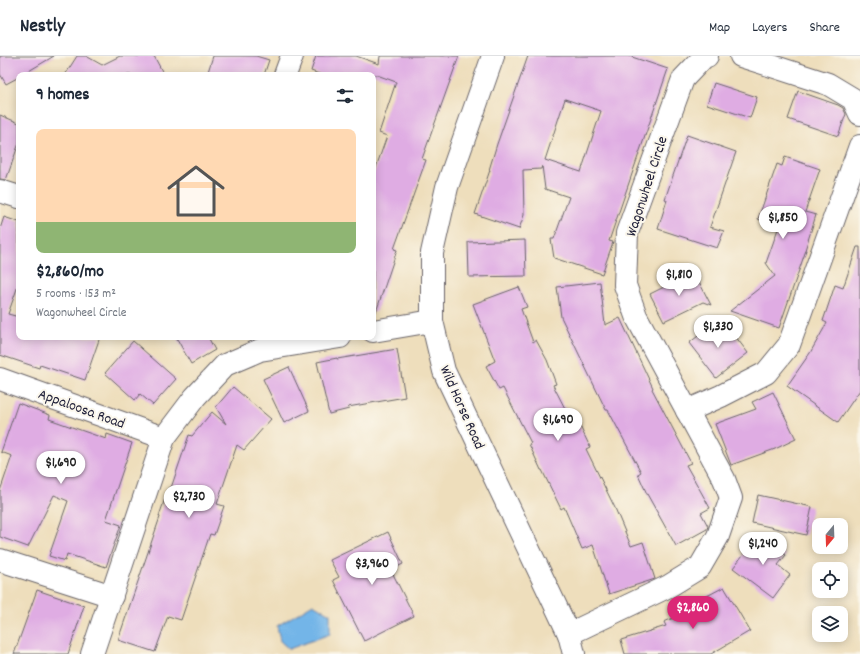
<!DOCTYPE html>
<meta charset="utf-8">
<style>
:root{--surface:#fff;--page:#f6f6f7;--text:#1f2937;--muted:#747a83;--line:#e0e1e3;--accent:#db2777}
body{margin:0;font-family:Dekko,sans-serif;background:var(--page);color:var(--text);height:100vh;display:flex;flex-direction:column;font-size:15px;white-space:nowrap}
*{box-sizing:border-box;margin:0}
p{font-size:13px;color:var(--muted)}
.icon{flex:none;width:22px;height:22px;fill:none;stroke:currentColor;stroke-width:2;stroke-linecap:round;stroke-linejoin:round}
.map{position:relative;flex:1;overflow:hidden}
.sheet{position:absolute;left:16px;top:16px;width:360px;height:268px;display:flex;flex-direction:column;background:var(--surface);border-radius:8px;box-shadow:0 2px 10px #0003}
.sheet>*{flex:none}
.needle{width:26px;rotate:199deg}
.tools{position:absolute;left:812px;top:462px;display:grid;gap:8px}
.tools a{display:grid;place-items:center;width:36px;height:36px;border-radius:8px;background:var(--surface);box-shadow:0 2px 10px #0003;font-size:20px}
.price{position:absolute;translate:-50% -34px;padding:0 9px;border-radius:14px;background:#fff;color:#222;font-size:13px;line-height:26px;filter:drop-shadow(0 1px 2px #0008)}
.price::after{content:'';position:absolute;left:50%;top:24px;width:12px;height:9px;margin-left:-6px;background:inherit;clip-path:polygon(0 0,100% 0,50% 100%)}
.price.current{background:var(--accent);color:#fff}
ul{padding:0;list-style:none}
li{display:grid;align-content:center;gap:8px;height:212px;padding:0 20px}
li+li{border-top:1px solid var(--line)}
li span{display:grid;place-items:center;height:124px;border-radius:8px;color:#555}
li>.icon{margin-inline-start:auto}
span .icon{width:72px;height:72px;fill:#fffc;stroke-width:1}
li b{font-size:17px}
h2{display:flex;justify-content:space-between;align-items:center;height:48px;padding:0 20px;font-size:17px}
header{display:flex;align-items:center;gap:24px;box-sizing:border-box;height:56px;padding:0 20px;background:var(--surface);border-bottom:1px solid var(--line)}
header strong{font-size:19px}
nav{display:flex;gap:22px;margin-inline-start:auto;font-size:14px}
.map>svg:first-child{display:block}
.water{fill:#73b5e8;stroke:#4a6c92}
.building{fill:#dface3;fill-rule:evenodd}
.lines{fill:none;stroke-linecap:round;stroke-linejoin:round}
.minor-casing{stroke:#696468;stroke-width:24}
.minor{stroke:#fff;stroke-width:22}
.labels{text-anchor:middle;stroke-width:4;stroke-linejoin:round;paint-order:stroke}
.street-label{font-size:15px;fill:#22223b;stroke:#fbf7ec}
</style>
<header>
<strong>Nestly</strong>
<nav><a>Map</a><a>Layers</a><a>Share</a></nav>
</header>
<div class="map">
<svg width="860" height="598" viewBox="0 0 860 598">
<rect width="100%" height="100%" fill="#fbf7ec"/>
<filter id="ink" filterUnits="userSpaceOnUse"><feTurbulence type="fractalNoise" baseFrequency=".025" numOctaves="2"/><feDisplacementMap in="SourceGraphic" scale="8" xChannelSelector="R" yChannelSelector="G"/><feConvolveMatrix kernelMatrix="1 2 1 2 8 2 1 2 1" color-interpolation-filters="sRGB"/></filter>
<filter id="wash" filterUnits="userSpaceOnUse"><feTurbulence type="fractalNoise" baseFrequency=".012" numOctaves="4" result="noise"/><feDisplacementMap in="SourceGraphic" scale="16" xChannelSelector="R" yChannelSelector="G"/><feGaussianBlur stdDeviation="0.9" result="paint"/><feColorMatrix in="noise" values="0 0 0 0 0 0 0 0 0 0 0 0 0 0 0 0 0 1.4 0 .05"/><feComposite in="paint" operator="in"/></filter>
<g filter="url(#wash)">
<rect width="100%" height="100%" fill="#eedebc"/>
<path class="water" d="M313 548 330 558V578L289 593 280 585 277 570Z"/>
<g id="blocks">
<g class="building">
<path d="M0 0H54L22 19H19V21L6 28 0 18Z"/>
<path d="M77 0H86L102 9 120 0H154L164 19H65Z"/>
<path d="M213 0H256L269 4 264 19H207Z"/>
<path d="M316 0H356L379 8 380 0H459L422 103 426 104 394 193 397 194 376 256H373V120L387 80 379 77 396 26 377 19H322L311 15Z"/>
<path d="M528 0H629L668 13 609 185 613 186 602 218 554 202 551 183H554L569 141 545 133 542 110 541 113 523 114 524 159 519 173 475 158 490 114H489L497 88ZM565 43 601 55 581 116 545 104Z"/>
<path d="M714 27 757 41 750 62 707 48Z"/>
<path d="M798 35 838 49 843 52 846 58 838 80 788 63Z"/>
<path d="M0 59 19 67V87L6 124 0 123Z"/>
<path d="M687 79 736 96 710 171 724 175 717 192 658 173 667 144 665 143Z"/>
<path d="M785 101 820 113 805 156 816 159 805 194H806L779 272 730 255 775 220 766 207 779 170 758 163 777 108 782 110Z"/>
<path d="M4 161 19 166V227L8 258 19 261V281H100L85 324 40 309 39 312 0 299V173Z"/>
<path d="M525 184 526 220 469 221 468 186Z"/>
<path d="M857 191H860V334L838 366 787 330 810 297 827 267 823 265 835 229 843 232Z"/>
<path d="M694 216 711 249 703 246 664 265 650 238Z"/>
<path d="M600 226 605 269 620 262 653 332 652 333 691 407 686 409 710 452 701 457 708 470 707 473 676 490 647 438 638 418 641 416 608 354H606L561 261 557 231Z"/>
<path d="M519 231 527 251 521 253 533 286 536 284 547 304 556 328 553 329 573 368 578 366 590 391 586 393 615 452 631 490 643 486 655 523 609 538 593 489 582 493 564 451 561 453 542 414H541L529 388 531 387 503 332 499 334 486 310 495 305 473 248Z"/>
<path d="M719 264 726 278 729 272 748 297 716 322 689 287Z"/>
<path d="M176 281H208L215 294 191 308Z"/>
<path d="M133 285 176 323 153 349 140 338 135 344 105 317Z"/>
<path d="M397 293 405 341 348 351 349 353 329 358 317 306 337 302V303Z"/>
<path d="M289 311 309 355 284 367 263 323Z"/>
<path d="M233 331 271 363 244 394 237 389 217 448 224 450 214 479 210 478 181 564 168 560 155 596 118 584 160 461 159 460 169 431 171 432 189 379 192 380 212 356 226 368 216 351Z"/>
<path d="M773 336 796 383 775 393 731 409 715 368 756 353 752 346Z"/>
<path d="M18 347 50 359 49 363 106 383 107 378 132 387 106 464 121 469 106 511 67 498 65 505 49 500 68 445 54 439 28 491 0 481V435L12 400 1 396Z"/>
<path d="M758 439 812 451 806 479 752 467Z"/>
<path d="M388 476 403 508 391 514 414 560 364 585 333 524 339 521 330 504Z"/>
<path d="M759 478 786 499 778 509 790 519 773 542 733 512Z"/>
<path d="M724 531 750 575 711 598H625L621 584 666 570 664 566 711 546 707 540Z"/>
<path d="M37 534 84 550 68 598H14Z"/>
</g>
</g>
</g>
<g filter="url(#ink)">
<use href="#blocks" fill-opacity="0" stroke="#696468" stroke-width="1"/>
<g class="lines">
<defs>
<g id="minor">
<path d="M493 0 447 131 432 197V265L444 315 569 578 574 598"/>
<path d="M741 0 828 28 853 43 860 58"/>
<path d="M285 19 292 0"/>
<path d="M0 135 19 141"/>
<path d="M373 275 432 265"/>
<path d="M0 323 164 382"/>
<path d="M687 355 721 340 766 317 789 289 860 90"/>
<path d="M0 504 112 540"/>
<path d="M569 578 669 530 700 511 718 480 731 442 724 423 636 260 625 229 627 177 683 23 704 1 707 0"/>
<path d="M92 598 164 382 195 341 225 309 260 294 340 281"/>
</g>
</defs>
<use href="#minor" class="minor-casing"/>
<use href="#minor" class="minor"/>
</g>
</g>
<g class="labels">
<g class="street-label">
<text transform="translate(646 130) rotate(-72)" y="5">Wagonwheel Circle</text>
<text transform="translate(463 351) rotate(66)" y="5">Wild Horse Road</text>
<text transform="translate(82 352) rotate(20)" y="5">Appaloosa Road</text>
</g>
</g>
</svg>
<div class="tools">
<a><svg class="needle" viewBox="-14 -14 28 28"><path d="M0-13l5 13h-10z" fill="#e53935"/><path d="M0 13l5-13h-10z" fill="#747a83"/></svg></a>
<a><svg class="icon" aria-label="locate" viewBox="0 0 24 24"><circle cx="12" cy="12" r="6"/><path d="M12 2v4M12 18v4M2 12h4M18 12h4"/></svg></a>
<a><svg class="icon" aria-label="layers" viewBox="0 0 24 24"><path d="M12 4l9 5-9 5-9-5zM3 14l9 5 9-5"/></svg></a>
</div>
<b class="price" style="left:783px;top:184px">$1,850</b>
<b class="price" style="left:679px;top:241px">$1,810</b>
<b class="price" style="left:718px;top:293px">$1,330</b>
<b class="price" style="left:558px;top:386px">$1,690</b>
<b class="price" style="left:61px;top:429px">$1,690</b>
<b class="price" style="left:189px;top:463px">$2,730</b>
<b class="price" style="left:763px;top:510px">$1,240</b>
<b class="price" style="left:372px;top:530px">$3,960</b>
<b class="price current" style="left:693px;top:574px">$2,860</b>
<section class="sheet">
<h2>9 homes<svg class="icon" aria-label="filters" viewBox="0 0 24 24"><path d="M4 7h16M4 17h16"/><circle cx="9" cy="7" r="2"/><circle cx="15" cy="17" r="2"/></svg></h2>
<ul>
<li><span style="background:linear-gradient(#ffd9b3 75%,#8fb573 0)"><svg class="icon" aria-label="home" viewBox="0 0 24 24"><path d="M3 11l9-7 9 7M6 9v11h12V9"/></svg></span><div><b>$2,860/mo</b><p>5 rooms · 153 m²</p><p>Wagonwheel Circle</p></div></li>
</ul>
</section>
</div>
